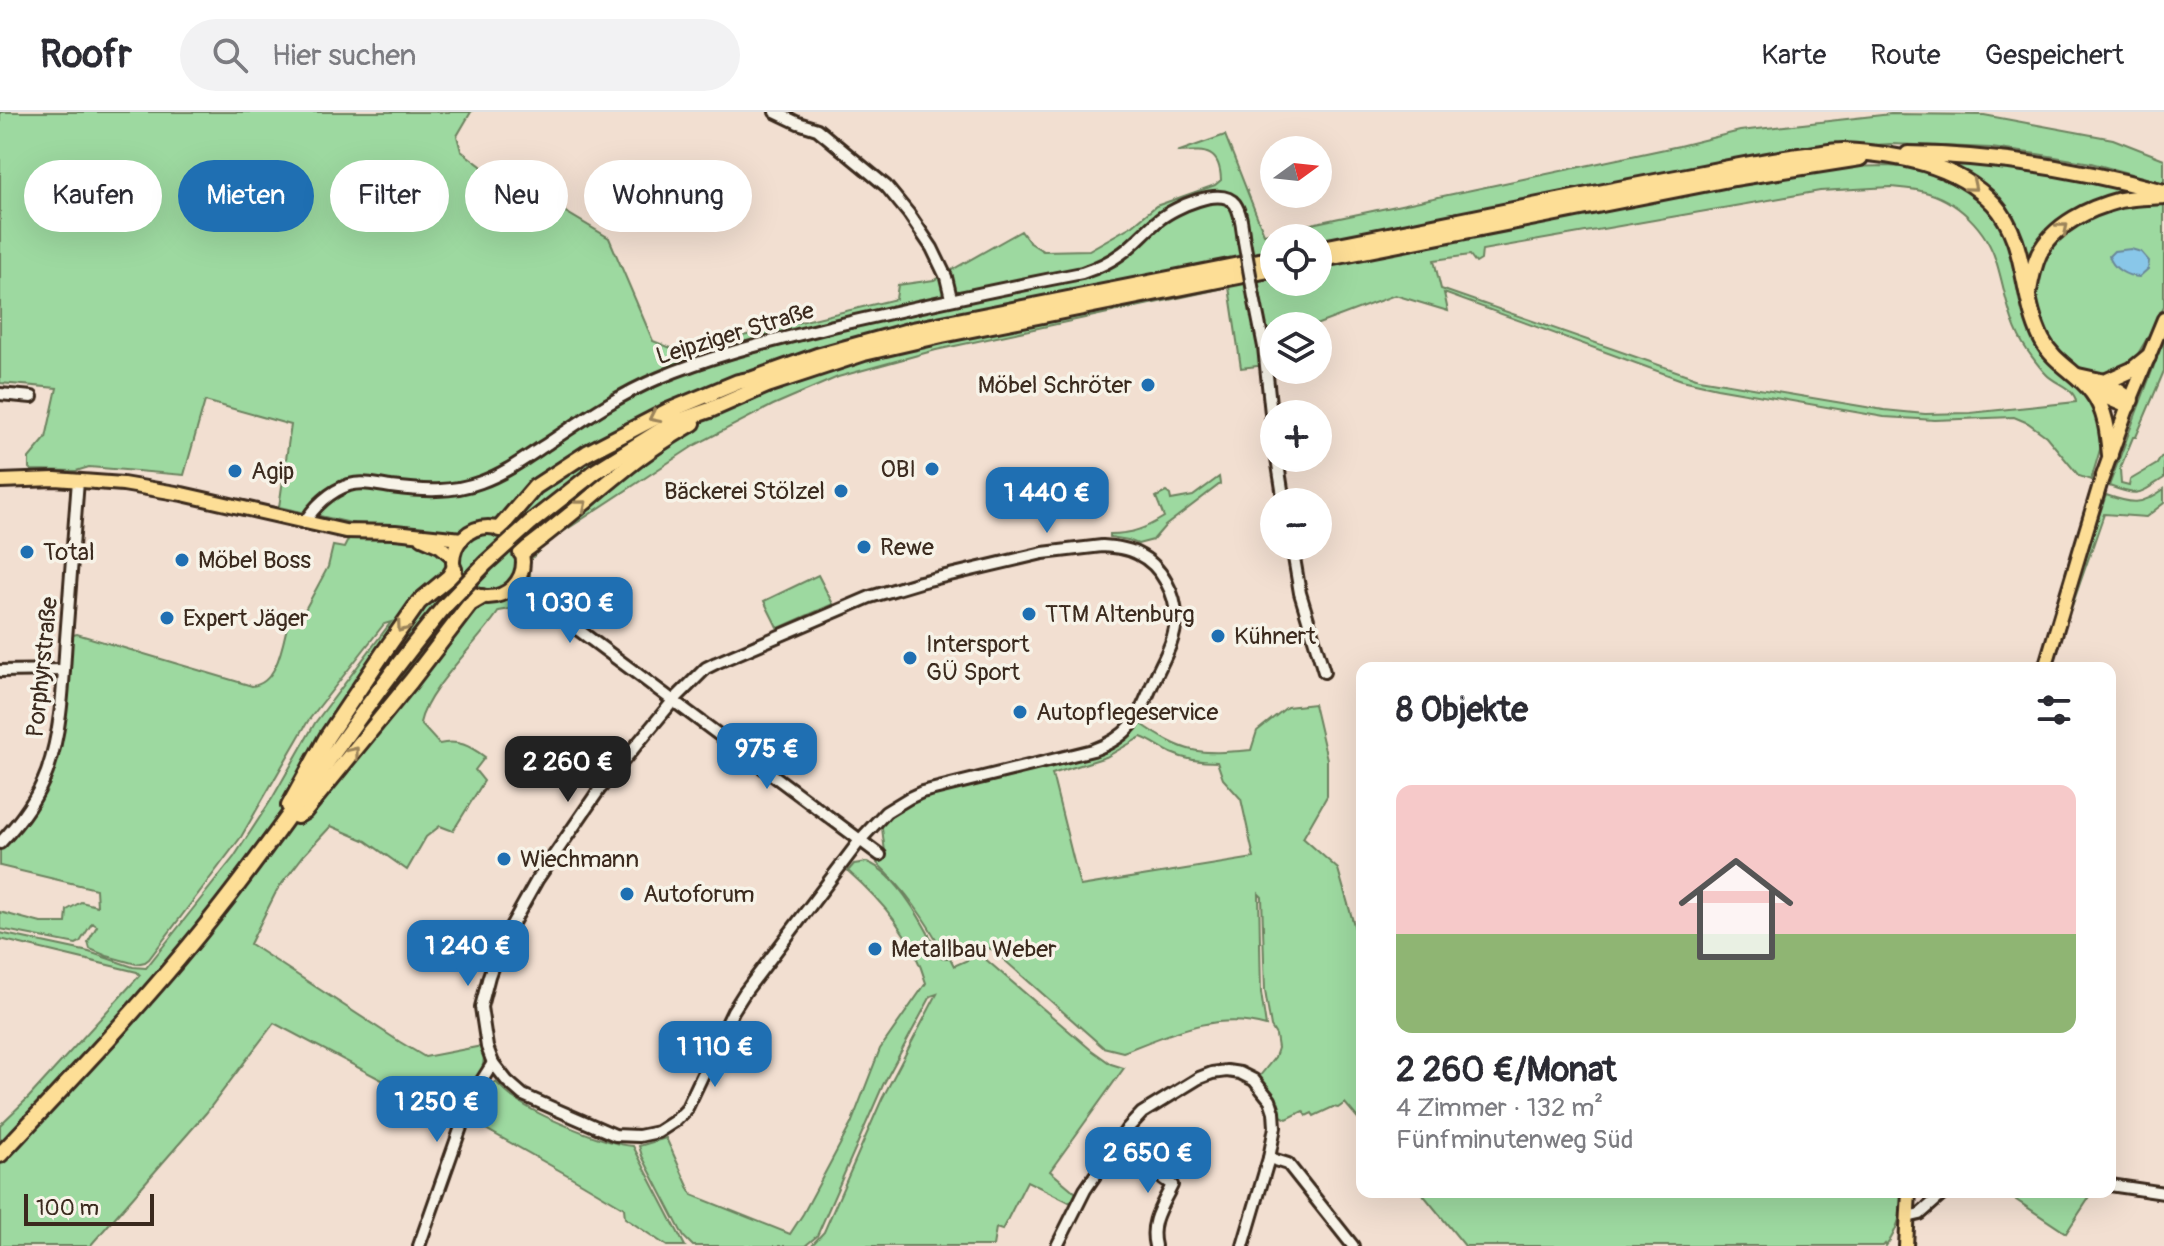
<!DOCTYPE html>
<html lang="de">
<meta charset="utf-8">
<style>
:root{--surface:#fff;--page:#f2f2f3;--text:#2b2b33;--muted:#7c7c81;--line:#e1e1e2;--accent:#1f6fb2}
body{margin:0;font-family:Pangolin,sans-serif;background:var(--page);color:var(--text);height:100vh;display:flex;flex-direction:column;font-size:30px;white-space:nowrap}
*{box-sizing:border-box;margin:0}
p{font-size:26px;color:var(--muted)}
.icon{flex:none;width:44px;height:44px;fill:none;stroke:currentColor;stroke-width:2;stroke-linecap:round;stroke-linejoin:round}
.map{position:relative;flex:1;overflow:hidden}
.sheet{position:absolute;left:1356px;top:550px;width:760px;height:536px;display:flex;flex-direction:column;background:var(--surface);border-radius:16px;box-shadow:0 8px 32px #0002}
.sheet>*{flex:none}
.guide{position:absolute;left:24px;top:48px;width:760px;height:72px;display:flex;gap:16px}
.needle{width:52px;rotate:75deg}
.fabs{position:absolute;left:1260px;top:24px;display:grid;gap:16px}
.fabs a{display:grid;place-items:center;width:72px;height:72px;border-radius:50%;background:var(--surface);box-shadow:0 8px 32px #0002;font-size:40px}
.scale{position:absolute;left:24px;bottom:20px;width:130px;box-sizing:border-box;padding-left:8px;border:4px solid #3b2a1e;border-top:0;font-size:22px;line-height:28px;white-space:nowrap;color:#3b2a1e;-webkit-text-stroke:6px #f7f3e8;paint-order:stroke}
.price{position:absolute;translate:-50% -68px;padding:0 18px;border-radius:16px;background:var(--accent);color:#fff;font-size:26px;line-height:52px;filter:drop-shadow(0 2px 4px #0008)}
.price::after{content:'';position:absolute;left:50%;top:48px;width:24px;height:18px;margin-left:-12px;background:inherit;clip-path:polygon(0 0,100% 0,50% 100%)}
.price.selected{background:#222;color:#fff}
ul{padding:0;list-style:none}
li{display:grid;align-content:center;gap:16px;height:424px;padding:0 40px}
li+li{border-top:2px solid var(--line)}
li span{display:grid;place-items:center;height:248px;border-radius:16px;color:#555}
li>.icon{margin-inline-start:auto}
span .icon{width:144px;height:144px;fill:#fffc;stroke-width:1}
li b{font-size:34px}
h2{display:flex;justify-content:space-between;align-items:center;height:96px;padding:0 40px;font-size:34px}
.chip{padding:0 28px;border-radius:36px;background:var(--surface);box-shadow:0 8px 32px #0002;font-size:28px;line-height:72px}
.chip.selected{background:var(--accent);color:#fff}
header{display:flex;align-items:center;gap:48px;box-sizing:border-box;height:112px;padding:0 40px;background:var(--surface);border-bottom:2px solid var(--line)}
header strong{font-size:38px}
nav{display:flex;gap:44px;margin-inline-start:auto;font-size:28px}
.search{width:560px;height:72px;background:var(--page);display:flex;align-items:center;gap:20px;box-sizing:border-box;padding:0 28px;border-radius:44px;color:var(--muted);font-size:30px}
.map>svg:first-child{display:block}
.green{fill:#9dd9a0;stroke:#6c825f;stroke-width:2;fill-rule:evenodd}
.water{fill:#89c7e9;stroke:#6a8898;stroke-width:2}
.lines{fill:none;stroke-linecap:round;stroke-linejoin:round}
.minor-casing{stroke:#3b2a1e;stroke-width:16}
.major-casing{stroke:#3b2a1e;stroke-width:18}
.highway-casing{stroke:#3b2a1e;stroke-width:20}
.minor{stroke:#f7f3e8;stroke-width:10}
.major{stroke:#fdde96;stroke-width:12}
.highway{stroke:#fdde96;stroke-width:14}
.minor-bridge-casing{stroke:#3b2a1e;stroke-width:16;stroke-linecap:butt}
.highway-bridge-casing{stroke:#3b2a1e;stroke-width:20;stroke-linecap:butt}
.minor-bridge{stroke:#f7f3e8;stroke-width:10}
.highway-bridge{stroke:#fdde96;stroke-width:14}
.oneway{stroke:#9c845a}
.poi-dot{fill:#1f6fb2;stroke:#f7f3e8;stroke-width:3}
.labels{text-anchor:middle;stroke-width:7;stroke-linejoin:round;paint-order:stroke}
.street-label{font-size:24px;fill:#3b2a1e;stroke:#f7f3e8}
.poi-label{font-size:24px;fill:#3b2a1e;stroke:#f7f3e8;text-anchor:start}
</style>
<header>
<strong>Roofr</strong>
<div class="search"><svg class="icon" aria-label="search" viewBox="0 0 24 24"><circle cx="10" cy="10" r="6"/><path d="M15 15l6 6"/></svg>Hier suchen</div>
<nav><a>Karte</a><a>Route</a><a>Gespeichert</a></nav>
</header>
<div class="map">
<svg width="2164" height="1134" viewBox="0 0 2164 1134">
<rect width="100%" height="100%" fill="#f2dfd1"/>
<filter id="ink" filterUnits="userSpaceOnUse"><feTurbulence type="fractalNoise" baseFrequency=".0125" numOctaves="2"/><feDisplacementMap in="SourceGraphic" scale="16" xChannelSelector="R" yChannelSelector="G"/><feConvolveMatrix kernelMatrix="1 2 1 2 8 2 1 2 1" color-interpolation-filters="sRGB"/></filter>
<g filter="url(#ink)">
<g class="green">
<path d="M0 0H471L457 24 461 39 481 54 493 76 542 86 609 126 653 229 676 238 722 229 896 187 898 173 934 168 1021 119 1029 130 1043 139 1089 138 1133 113 1156 94 1215 73 1221 68C1220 36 1204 39 1177 40L1225 23 1264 122 1679 34 1740 19 1891 2 1984 3 2113 27 2164 47V71L2091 51 2037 42 1991 36 1890 32 1860 34 1703 78 1845 55 1887 54 1933 57 1984 89 2006 117 2024 193 2098 299 2102 331 2091 368 2079 364 2046 324 2028 311 2014 305 1935 308 1884 305 1717 276 1682 268 1444 181 1448 199 1395 183 1313 214H1274V252L1241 256 1229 175 936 238 838 265 773 293 695 333 546 431 530 448V465L535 475 516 496 499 499C478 531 427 577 420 611L439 632C458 627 470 634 485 645L475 658 484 669 453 719 440 714 426 725 407 758 366 729 331 714 304 743 277 778 250 832 400 930 425 945 482 934C491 964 464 974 457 1002L448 1003 274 911 206 1001 90 1134H0V1013L29 985 140 863 137 860 0 827V821L89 840 133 855 146 856 234 745 273 685 315 611 391 510 384 512 308 609 241 725 149 847 145 850 136 852 107 844 90 837 88 830 97 814 92 811 80 830 76 832 0 817V800L41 811H66L67 798 81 790 97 794 96 777 0 754V738C47 696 62 646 67 585 69 565 68 542 73 523L77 522 252 574C280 571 283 526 290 503L300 507 328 455 333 434 344 436 356 412 279 395 291 313 205 289 184 363 89 355 76 359 31 358 29 356V346L46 326 57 276 0 271ZM1890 75C1900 76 1911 76 1921 79 1957 87 1987 117 1997 152 2006 182 2009 212 2027 238 2033 246 2039 255 2046 262 2055 272 2075 276 2076 290L1970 301 1925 302 1884 298 1699 267 1441 177 1434 148 1470 143 1476 151 1481 148 1482 138 1820 79ZM1274 126H1318V170H1274Z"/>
<path d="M1945 49 2023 55 2136 79 2084 96 2031 154 2026 153 2015 117 1944 54Z"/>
<path d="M2138 91 2164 93V194L2155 213 2133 250 2115 263 2083 261 2065 250 2051 232 2034 191V175L2038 158 2050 136 2073 112 2108 96Z"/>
<path d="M2164 227V259L2136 325H2133L2120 357 2121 372 2129 374 2130 368 2157 352 2161 345 2164 344V366C2137 383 2139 385 2109 374Z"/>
<path d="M1219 365 1220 372 1165 414 1153 428 1138 432 1128 428 1110 425V422C1132 422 1146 416 1164 405L1156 385 1166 380 1170 383 1171 388 1193 384Z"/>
<path d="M2164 377V391L2146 405 2104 402 2071 497 2068 496 2106 383C2132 392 2141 394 2164 377Z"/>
<path d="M818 463 833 492 779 516 777 515 764 489Z"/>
<path d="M1314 592 1327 647V684L1303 726 1338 757 1356 820 1362 824V1011L1345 991 1338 996 1333 995 1314 1004 1312 1001 1306 1004 1303 999 1287 1007 1281 1004 1276 987 1259 969V965L1275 945 1278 936 1276 923 1271 915 1265 879 1262 785 1259 782 1261 881 1266 914C1216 899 1170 922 1123 940L1103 935 993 838 983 833 944 841C924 805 906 779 877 751L885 740 882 716 880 713 886 705 916 687 1105 639 1119 630 1140 611C1185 642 1198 643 1251 638L1257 619 1287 595ZM1141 625C1153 629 1160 636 1171 641 1186 648 1201 650 1217 650L1223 667 1241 687 1254 746 1080 774 1052 662 1106 645Z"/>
<path d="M867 750C898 761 927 818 941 846H950L954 854 972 846 983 845 1090 937 1111 952 1124 956 1050 1059 1076 1081 1071 1091 1027 1069 1002 1118 996 1116 993 1134H811L824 1120 882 987 937 882 931 884 883 973 817 1124 805 1134H693L684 1125 642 1044 639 1034 666 1026 692 1083 790 1122 803 1102 851 1012 880 937 926 871C913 825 883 790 848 759L854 752Z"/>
<path d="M496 970C502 976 508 983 515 987 538 1004 605 1032 633 1034L685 1134H667L625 1106 624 1096 580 1070 468 1007C474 990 478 977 496 970Z"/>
<path d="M1421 1080H1905C1902 1099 1898 1118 1886 1134L1885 1132 1883 1134H1465Z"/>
<path d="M2004 1080H2093L2066 1121Z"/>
</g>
<path class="water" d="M2131 137 2141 140 2149 149 2148 157 2139 165C2126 164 2113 157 2109 144L2114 139Z"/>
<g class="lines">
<defs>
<g id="minor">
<path d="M775 0 798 11 817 17 886 74 909 102 932 136 946 165 951 186"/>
<path d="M1254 185 1264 235 1274 330"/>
<path d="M0 282 32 285"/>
<path d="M1277 346 1284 390"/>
<path d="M304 411C314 395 330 379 349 373 363 369 378 373 391 375 422 379 452 381 481 370 504 362 524 347 544 334 581 309 618 283 659 266 715 242 774 229 833 214 916 195 999 177 1082 161 1097 156 1110 150 1122 141 1136 131 1146 118 1160 107 1174 96 1221 73 1235 92 1242 102 1242 118 1244 129"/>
<path d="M1102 434C1114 435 1127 436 1138 442 1161 453 1177 483 1176 508 1175 529 1163 548 1155 566 1139 603 1134 623 1093 638L922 680 909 686 886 700 861 727 745 880 733 899 686 998 675 1009 658 1020 639 1024 615 1023 523 983 507 969 493 951 487 935 481 895 489 864 500 834 537 768 599 678 673 589 706 556 716 551 870 485 920 470 1043 441Z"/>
<path d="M1292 434 1300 481 1324 560"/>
<path d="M520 464 524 473 553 499 880 743"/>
<path d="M505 481 518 482 544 495"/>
<path d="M0 559 64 558"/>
<path d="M0 731C20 710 37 687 47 660 62 617 63 572 66 527 70 474 74 421 78 368"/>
<path d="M1116 1034 1172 1073C1162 1094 1149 1110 1155 1134"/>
<path d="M1269 1046 1288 1052 1353 1134"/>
<path d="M2110 1073 2164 1081"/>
<path d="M1907 1105 1920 1102 1945 1080"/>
<path d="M419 1134 472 984 493 951"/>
<path d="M1057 1134 1085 1078 1127 1017 1142 1001 1199 966 1212 961 1227 959 1240 961 1254 968 1270 988 1274 1000 1275 1015 1269 1046 1243 1134"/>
</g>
<g id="major">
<path d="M0 369 55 367 123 372 182 382 345 419 395 420 462 427"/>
<circle cx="488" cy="450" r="35"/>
<path d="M422 426 440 434 453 445"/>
<path d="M2045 556 2101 369 2128 294 2164 207"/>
<path d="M1906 1134 1909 1080"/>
</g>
<g id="highway">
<path d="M1908 42C1996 43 2079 57 2164 80"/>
<path d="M1318 137C1441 113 1564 87 1687 64 1727 56 1767 48 1807 43 1818 42 1831 39 1843 39 1896 42 1956 51 1994 92 2028 130 2020 184 2042 228 2053 250 2078 261 2092 280 2106 298 2108 322 2110 343"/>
<path d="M1318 148 1734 66 1860 46"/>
<path d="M2029 179C2031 167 2034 153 2039 142 2054 112 2090 96 2120 88 2134 85 2150 85 2164 84"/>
<path d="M2078 264 2105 270 2131 288"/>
<path d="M2105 270 2132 258 2148 245"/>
<path d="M2091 278 2128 294"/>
<path d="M673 311 710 298 767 273 864 241 942 223 1274 157"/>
<path d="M530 411 596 359 679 307"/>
<path d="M499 417 535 375 587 341 668 299 738 270 753 267 817 244 912 218 1274 146"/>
<path d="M521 441C559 414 593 382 630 353 650 337 671 324 693 311"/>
<path d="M289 694 327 625 384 540 419 490 449 465 454 457"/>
<path d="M297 704 305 699 411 569 470 492 482 485"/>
<path d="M0 1043C76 962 154 881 222 793 299 695 365 590 444 495"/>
</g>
</defs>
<use href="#minor" class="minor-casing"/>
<use href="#major" class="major-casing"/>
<use href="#highway" class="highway-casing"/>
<use href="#minor" class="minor"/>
<use href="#major" class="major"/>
<use href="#highway" class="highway"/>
<defs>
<path id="minor-bridge" d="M1244 129 1254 185"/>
<path id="highway-bridge" d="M444 495 486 451 530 411"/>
</defs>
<use href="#minor-bridge" class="minor-bridge-casing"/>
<use href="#highway-bridge" class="highway-bridge-casing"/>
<use href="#minor-bridge" class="minor-bridge"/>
<use href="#highway-bridge" class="highway-bridge"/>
</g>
<defs><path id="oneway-chevron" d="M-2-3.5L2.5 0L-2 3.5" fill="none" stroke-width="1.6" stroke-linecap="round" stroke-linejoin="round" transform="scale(2)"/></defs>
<g class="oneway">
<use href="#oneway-chevron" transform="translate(1972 74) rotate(40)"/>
<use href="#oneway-chevron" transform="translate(2063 116) rotate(-40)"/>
<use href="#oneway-chevron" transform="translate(654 305) rotate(154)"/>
<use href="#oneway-chevron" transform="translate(582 393) rotate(-40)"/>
<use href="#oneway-chevron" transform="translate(402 515) rotate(125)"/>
<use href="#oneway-chevron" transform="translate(354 640) rotate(-51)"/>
</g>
</g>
<g class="poi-dot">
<circle cx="1148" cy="273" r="8"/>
<circle cx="932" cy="357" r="8"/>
<circle cx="235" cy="359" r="8"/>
<circle cx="841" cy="379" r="8"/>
<circle cx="864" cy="435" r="8"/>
<circle cx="27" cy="440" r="8"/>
<circle cx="182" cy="448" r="8"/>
<circle cx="1029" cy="502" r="8"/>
<circle cx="167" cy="506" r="8"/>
<circle cx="1218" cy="524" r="8"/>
<circle cx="910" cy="546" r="8"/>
<circle cx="1020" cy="600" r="8"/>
<circle cx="504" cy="747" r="8"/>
<circle cx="627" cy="782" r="8"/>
<circle cx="875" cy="837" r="8"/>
</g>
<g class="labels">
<g class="street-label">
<text transform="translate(735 221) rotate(-17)" y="8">Leipziger Straße</text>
<text transform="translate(42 555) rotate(-84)" y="8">Porphyrstraße</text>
</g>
<g class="poi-label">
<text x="1132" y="281" text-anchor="end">Möbel Schröter</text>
<text x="916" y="365" text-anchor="end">OBI</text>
<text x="251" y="367">Agip</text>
<text x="825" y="387" text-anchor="end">Bäckerei Stölzel</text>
<text x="880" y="443">Rewe</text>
<text x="43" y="448">Total</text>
<text x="198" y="456">Möbel Boss</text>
<text x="1045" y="510">TTM Altenburg</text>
<text x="183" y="514">Expert Jäger</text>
<text x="1234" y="532">Kühnert</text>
<text x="926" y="540">Intersport<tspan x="926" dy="28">GÜ Sport</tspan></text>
<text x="1036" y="608">Autopflegeservice</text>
<text x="520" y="755">Wiechmann</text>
<text x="643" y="790">Autoforum</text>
<text x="891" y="845">Metallbau Weber</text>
</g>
</g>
</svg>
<div class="fabs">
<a><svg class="needle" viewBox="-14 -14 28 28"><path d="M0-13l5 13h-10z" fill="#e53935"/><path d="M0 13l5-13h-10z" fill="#7c7c81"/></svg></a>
<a><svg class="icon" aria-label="locate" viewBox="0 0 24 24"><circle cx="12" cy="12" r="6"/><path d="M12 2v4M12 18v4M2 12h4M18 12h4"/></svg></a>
<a><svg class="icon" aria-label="layers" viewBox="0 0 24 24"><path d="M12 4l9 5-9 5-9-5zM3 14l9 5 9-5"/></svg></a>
<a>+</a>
<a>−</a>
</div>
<div class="scale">100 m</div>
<b class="price" style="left:1047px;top:423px">1 440 €</b>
<b class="price" style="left:570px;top:533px">1 030 €</b>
<b class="price" style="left:767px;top:679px">975 €</b>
<b class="price selected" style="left:568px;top:692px">2 260 €</b>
<b class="price" style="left:468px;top:876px">1 240 €</b>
<b class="price" style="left:715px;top:977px">1 110 €</b>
<b class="price" style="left:437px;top:1032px">1 250 €</b>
<b class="price" style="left:1148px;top:1083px">2 650 €</b>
<div class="guide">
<a class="chip">Kaufen</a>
<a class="chip selected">Mieten</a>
<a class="chip">Filter</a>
<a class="chip">Neu</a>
<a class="chip">Wohnung</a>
</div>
<section class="sheet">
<h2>8 Objekte<svg class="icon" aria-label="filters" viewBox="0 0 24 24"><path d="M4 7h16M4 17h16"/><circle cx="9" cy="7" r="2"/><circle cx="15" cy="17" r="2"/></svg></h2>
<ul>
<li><span style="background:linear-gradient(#f6c9c9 60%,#8fb573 0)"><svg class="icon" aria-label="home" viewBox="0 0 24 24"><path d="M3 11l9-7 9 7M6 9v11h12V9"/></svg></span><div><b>2 260 €/Monat</b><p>4 Zimmer · 132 m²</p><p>Fünfminutenweg Süd</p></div></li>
</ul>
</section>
</div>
